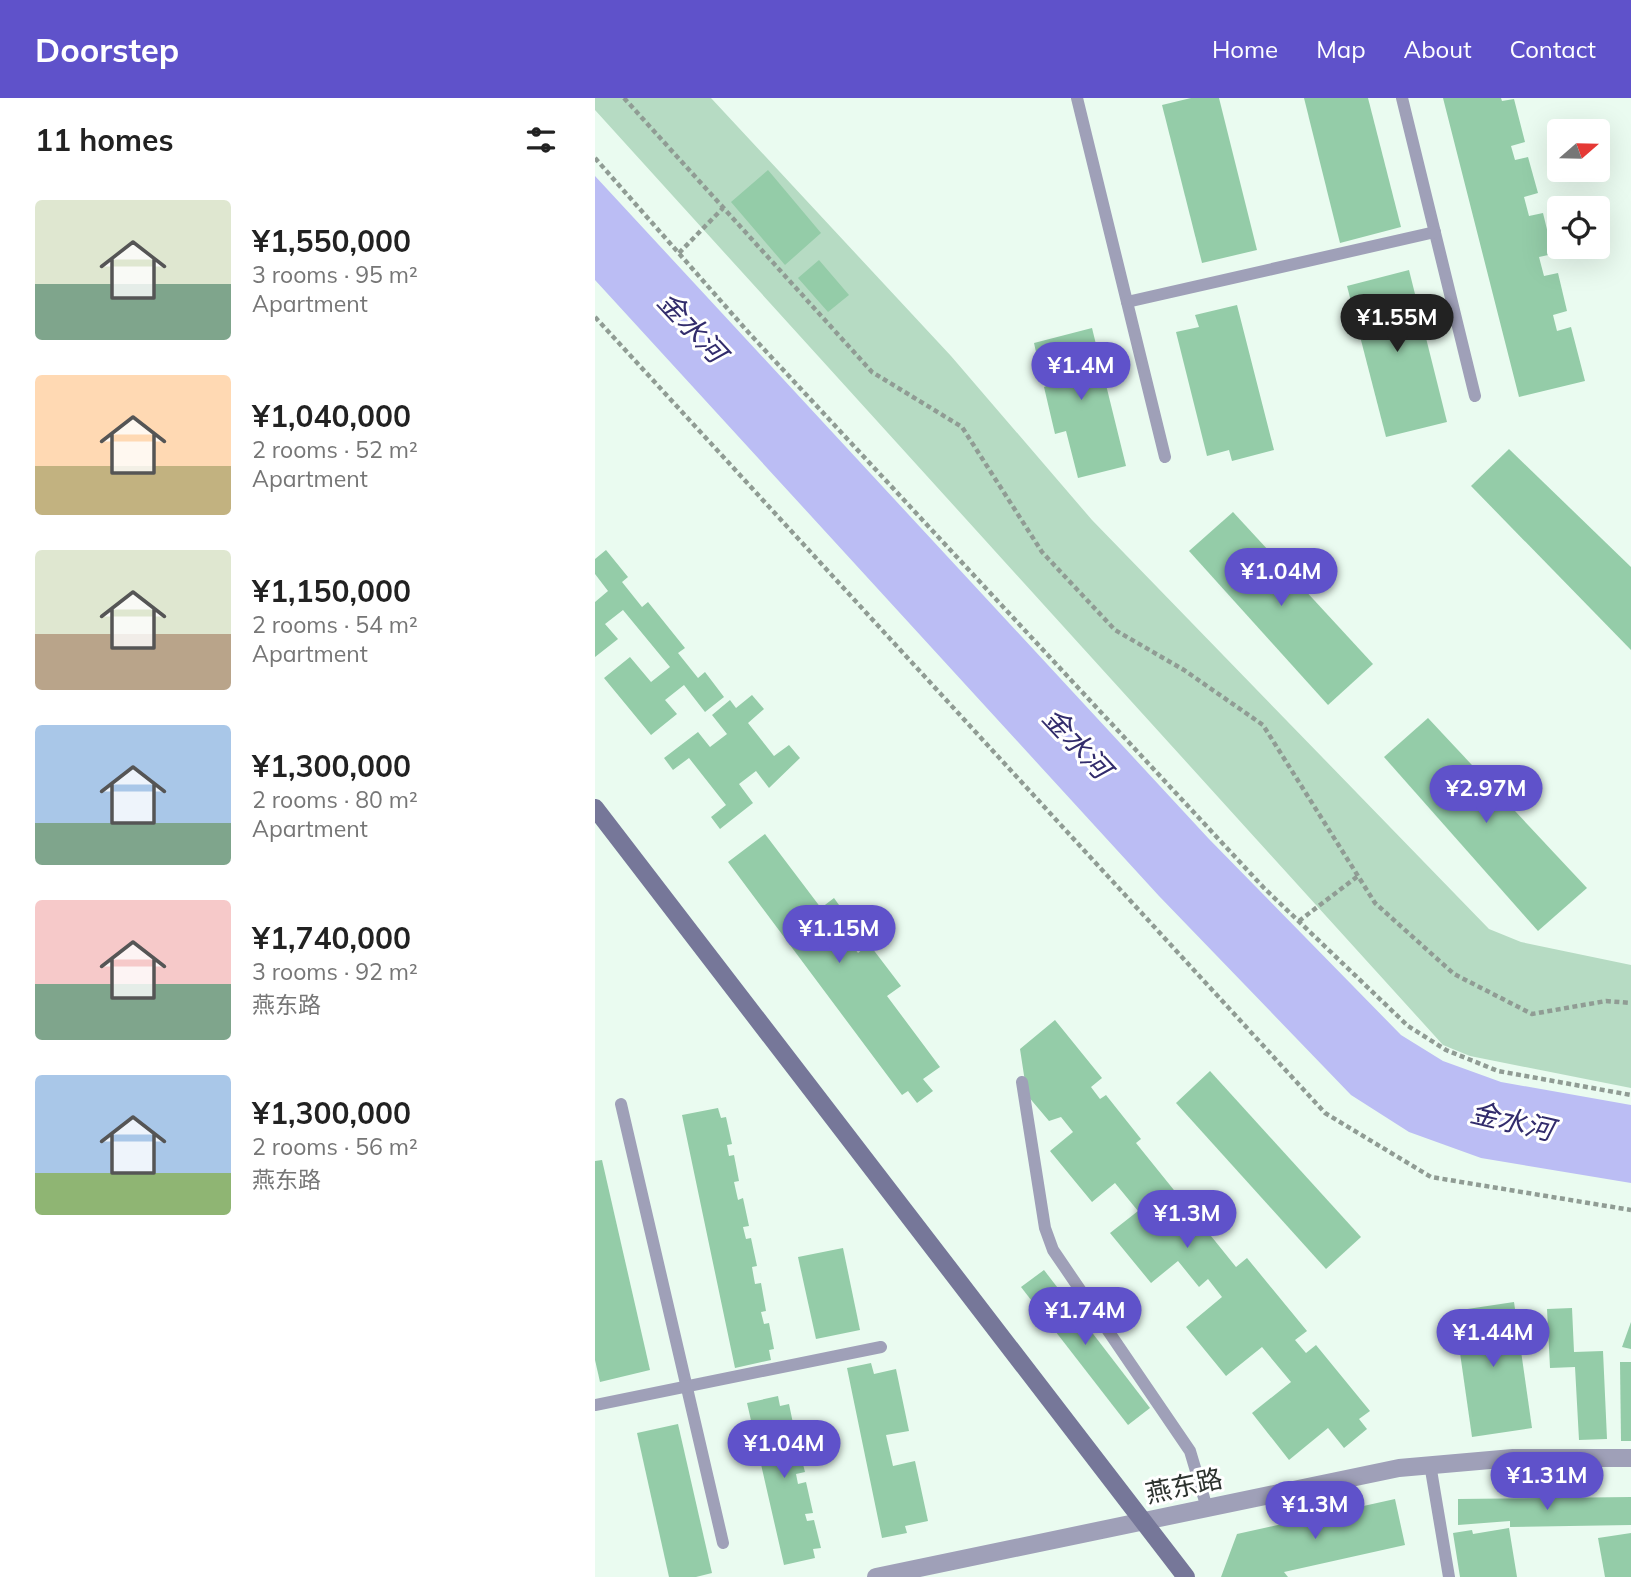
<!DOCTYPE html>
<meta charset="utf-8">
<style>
:root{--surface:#fff;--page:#f6f6f6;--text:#222;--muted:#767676;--accent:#5f52ca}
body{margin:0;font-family:Mulish,"Noto Sans SC",sans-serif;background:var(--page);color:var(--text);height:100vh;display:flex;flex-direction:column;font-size:26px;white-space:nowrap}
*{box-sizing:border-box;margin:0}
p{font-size:23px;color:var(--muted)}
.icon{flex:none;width:38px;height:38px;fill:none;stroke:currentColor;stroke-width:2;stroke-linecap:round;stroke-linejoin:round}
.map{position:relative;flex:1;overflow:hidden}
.side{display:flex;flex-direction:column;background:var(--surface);width:595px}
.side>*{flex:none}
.needle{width:46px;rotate:70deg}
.controls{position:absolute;left:952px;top:21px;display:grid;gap:14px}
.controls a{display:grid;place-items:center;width:63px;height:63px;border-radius:7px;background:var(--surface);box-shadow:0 7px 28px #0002;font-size:35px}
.price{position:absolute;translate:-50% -60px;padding:0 16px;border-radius:24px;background:var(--accent);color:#fff;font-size:23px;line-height:46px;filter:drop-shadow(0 2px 4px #0008)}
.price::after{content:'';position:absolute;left:50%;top:42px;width:21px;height:16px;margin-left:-10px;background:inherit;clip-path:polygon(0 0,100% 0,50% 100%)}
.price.on{background:#222;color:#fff}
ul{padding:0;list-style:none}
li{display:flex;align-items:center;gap:21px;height:175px;padding:0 35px}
li span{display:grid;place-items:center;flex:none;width:196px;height:140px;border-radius:7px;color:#555}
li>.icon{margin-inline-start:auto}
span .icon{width:84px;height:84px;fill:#fffc;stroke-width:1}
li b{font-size:30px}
h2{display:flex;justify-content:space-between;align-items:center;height:84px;padding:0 35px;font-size:30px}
header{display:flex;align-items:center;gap:42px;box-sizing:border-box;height:98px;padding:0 35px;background:var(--accent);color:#fff}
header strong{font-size:33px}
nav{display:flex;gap:38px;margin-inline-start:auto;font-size:24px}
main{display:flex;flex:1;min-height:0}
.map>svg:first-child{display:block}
.green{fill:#b6dbc3}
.water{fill:#bbbdf4}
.building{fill:#94cca8}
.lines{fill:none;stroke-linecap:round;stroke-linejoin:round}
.path{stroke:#909c94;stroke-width:4.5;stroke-dasharray:5 3.5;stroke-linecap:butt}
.lane{stroke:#9fa0b8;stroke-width:12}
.street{stroke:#9fa0b8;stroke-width:18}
.secondary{stroke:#767799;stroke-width:18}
.labels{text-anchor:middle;stroke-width:6;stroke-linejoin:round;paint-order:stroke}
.street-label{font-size:26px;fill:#2d332f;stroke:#fff}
.water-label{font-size:28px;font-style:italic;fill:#322c6c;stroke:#fff}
</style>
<header>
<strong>Doorstep</strong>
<nav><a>Home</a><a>Map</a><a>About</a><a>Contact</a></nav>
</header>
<main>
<section class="side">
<h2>11 homes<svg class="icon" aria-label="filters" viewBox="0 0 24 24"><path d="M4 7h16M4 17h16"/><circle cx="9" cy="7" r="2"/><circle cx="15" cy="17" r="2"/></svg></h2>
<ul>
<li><span style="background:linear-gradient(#dfe7d0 60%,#7fa58c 0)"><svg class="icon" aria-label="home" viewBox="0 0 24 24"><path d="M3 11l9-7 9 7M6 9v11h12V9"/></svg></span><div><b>¥1,550,000</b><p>3 rooms · 95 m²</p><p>Apartment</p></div></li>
<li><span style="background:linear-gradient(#ffd9b3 65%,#c2b280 0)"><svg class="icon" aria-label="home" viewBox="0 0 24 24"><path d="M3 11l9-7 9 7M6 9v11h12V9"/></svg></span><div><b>¥1,040,000</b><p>2 rooms · 52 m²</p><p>Apartment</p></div></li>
<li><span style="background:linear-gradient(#dfe7d0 60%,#b9a48a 0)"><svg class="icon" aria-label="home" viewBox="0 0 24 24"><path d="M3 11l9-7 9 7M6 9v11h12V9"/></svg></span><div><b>¥1,150,000</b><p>2 rooms · 54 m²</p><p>Apartment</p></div></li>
<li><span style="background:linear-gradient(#a9c7e8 70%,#7fa58c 0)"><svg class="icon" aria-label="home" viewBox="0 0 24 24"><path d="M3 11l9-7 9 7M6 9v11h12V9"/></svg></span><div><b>¥1,300,000</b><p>2 rooms · 80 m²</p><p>Apartment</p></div></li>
<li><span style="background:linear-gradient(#f6c9c9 60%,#7fa58c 0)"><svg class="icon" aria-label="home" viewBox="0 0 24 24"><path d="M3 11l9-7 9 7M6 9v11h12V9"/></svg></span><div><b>¥1,740,000</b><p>3 rooms · 92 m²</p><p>燕东路</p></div></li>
<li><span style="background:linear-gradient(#a9c7e8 70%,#8fb573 0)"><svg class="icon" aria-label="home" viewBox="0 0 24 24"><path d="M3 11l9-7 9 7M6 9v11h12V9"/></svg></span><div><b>¥1,300,000</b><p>2 rooms · 56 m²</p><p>燕东路</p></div></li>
</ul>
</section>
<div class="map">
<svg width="1036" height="1479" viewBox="0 0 1036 1479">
<rect width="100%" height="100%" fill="#eafbf0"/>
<path class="green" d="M0 0H116L356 258 497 422 894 831 926 844 1036 867V990L875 958 848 947 0 12Z"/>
<path class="water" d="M0 78 614 741 806 937 848 963 906 984 1036 1007V1085L886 1060 814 1034 756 997 564 798 0 182Z"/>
<g class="building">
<path d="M596 0H624L662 152 607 165 567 7Z"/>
<path d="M709 0H773L806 129 745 145Z"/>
<path d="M848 0H906L907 3 919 1 930 44 916 48 920 62 933 59 943 95 929 99 934 118 948 115 958 156 944 159 949 178 963 175 972 213 958 217 962 233 976 229 990 283 924 299Z"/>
<path d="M173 72 226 135 190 167 136 104Z"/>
<path d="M224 162 254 197 233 214 203 180Z"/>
<path d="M814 172 852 324 791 339 752 188Z"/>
<path d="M642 207 679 352 637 363 634 352 612 358 581 234 604 229 600 217Z"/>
<path d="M497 230 531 368 483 380 471 333 460 336 449 289 457 286 451 261 443 263 439 245Z"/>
<path d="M914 351 1036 469V552L876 388Z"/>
<path d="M638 414 778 566 733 607 594 453Z"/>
<path d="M11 452 33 479 27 484 47 509 53 504 90 550 83 555 103 580 110 574 129 599 110 614 89 587 70 602 82 616 56 637 9 580 35 559 56 584 75 569 28 512 10 526 23 541 0 559V504L13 493 0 476V461Z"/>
<path d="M157 597 169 611 153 625 179 658 194 647 205 660 174 690 161 673 144 686 158 705 125 731 116 719 131 707 94 660 78 672 69 660 103 634 115 649 132 636 117 617 135 602 141 610Z"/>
<path d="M833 620 992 790 943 833 789 659Z"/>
<path d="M170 736 226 810 239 800 267 839 257 847 263 855 274 846 306 888 292 898 345 969 328 981 338 993 322 1005 313 993 307 997 133 764Z"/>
<path d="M460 922 507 980 496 989 505 1001 511 997 546 1041 541 1045 641 1169 652 1160 712 1233 700 1242 711 1255 721 1247 775 1313 764 1321 772 1331 749 1350 733 1330 694 1362 657 1315 696 1284 667 1249 631 1278 591 1229 627 1199 613 1181 604 1189 583 1163 556 1185 515 1135 543 1113 520 1085 497 1104 455 1053 478 1034 466 1019 454 1023 432 997 425 951Z"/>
<path d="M615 973 766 1139 731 1171 581 1005Z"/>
<path d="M123 1010 126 1020 131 1019 137 1046 132 1047 134 1058 139 1057 144 1083 139 1084 143 1102 148 1100 154 1128 148 1129 151 1141 156 1140 162 1168 157 1169 160 1186 166 1185 171 1213 166 1214 169 1226 174 1225 179 1251 174 1252 176 1262 140 1270 87 1017Z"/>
<path d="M7 1062 55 1272 5 1284 0 1262V1063Z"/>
<path d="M248 1150 265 1232 221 1241 203 1159Z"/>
<path d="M449 1172 555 1310 533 1327 426 1189Z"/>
<path d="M919 1204 937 1330 877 1339 859 1213Z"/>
<path d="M977 1210 979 1254 1008 1253 1012 1341 984 1342 980 1269 955 1270 952 1211Z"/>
<path d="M1036 1224V1251L1027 1249Z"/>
<path d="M1025 1264H1036V1343H1026Z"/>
<path d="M276 1265 279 1276 301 1271 314 1333 291 1337 298 1368 320 1363 333 1423 310 1428 312 1435 287 1440 252 1270Z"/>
<path d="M183 1298 185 1308 194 1306 199 1330 191 1333 193 1341 201 1339 210 1374 201 1376 203 1386 211 1384 218 1415 210 1416 212 1423 219 1422 226 1450 218 1451 220 1460 189 1467 152 1305Z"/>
<path d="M83 1326 117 1475 101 1479H74L42 1335Z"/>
<path d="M1036 1399V1427L915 1429V1423L863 1427V1401Z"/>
<path d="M800 1401 810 1447 689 1474 693 1479H626L642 1436Z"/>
<path d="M914 1430 922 1479H865L858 1435 877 1432 878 1436Z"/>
<path d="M1036 1435V1479H1010L1003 1440Z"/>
</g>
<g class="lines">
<g class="path">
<path d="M29 0 277 274 367 329 447 454 520 532 589 572 668 627 780 805 859 876 937 916 1011 903 1036 905"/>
<path d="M0 60 154 235 669 790 813 928 851 952 903 973 1036 997"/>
<path d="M84 155 128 110"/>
<path d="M0 219 730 1015 836 1079 1036 1112"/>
<path d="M704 823 763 778"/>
</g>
<g class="lane">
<path d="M482 0 570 359"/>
<path d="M807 0 880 298"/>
<path d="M532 204 840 134"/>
<path d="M427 984 450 1130 458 1152 595 1353 612 1410"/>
<path d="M26 1006 128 1445"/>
<path d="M0 1307 286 1249"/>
<path d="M835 1366 854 1479"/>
</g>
<path class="street" d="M281 1479 804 1370 918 1360H1036"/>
<path class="secondary" d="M0 710 591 1479"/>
</g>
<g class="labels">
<g class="street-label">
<text transform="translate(589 1388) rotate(-12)" y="9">燕东路</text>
</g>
<g class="water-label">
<text transform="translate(97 229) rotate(47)" y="10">金水河</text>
<text transform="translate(482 645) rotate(47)" y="10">金水河</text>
<text transform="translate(917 1023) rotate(13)" y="10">金水河</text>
</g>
</g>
</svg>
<div class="controls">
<a><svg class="needle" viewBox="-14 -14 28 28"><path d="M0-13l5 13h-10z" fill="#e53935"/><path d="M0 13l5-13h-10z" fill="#767676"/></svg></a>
<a><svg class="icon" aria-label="locate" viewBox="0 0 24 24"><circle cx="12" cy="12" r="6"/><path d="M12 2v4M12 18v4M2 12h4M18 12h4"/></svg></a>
</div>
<b class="price on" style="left:802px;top:256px">¥1.55M</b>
<b class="price" style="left:486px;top:304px">¥1.4M</b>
<b class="price" style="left:686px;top:510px">¥1.04M</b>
<b class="price" style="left:891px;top:727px">¥2.97M</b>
<b class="price" style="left:244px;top:867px">¥1.15M</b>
<b class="price" style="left:592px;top:1152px">¥1.3M</b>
<b class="price" style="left:490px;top:1249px">¥1.74M</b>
<b class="price" style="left:898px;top:1271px">¥1.44M</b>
<b class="price" style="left:189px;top:1382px">¥1.04M</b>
<b class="price" style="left:952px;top:1414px">¥1.31M</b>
<b class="price" style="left:720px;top:1443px">¥1.3M</b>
</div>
</main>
